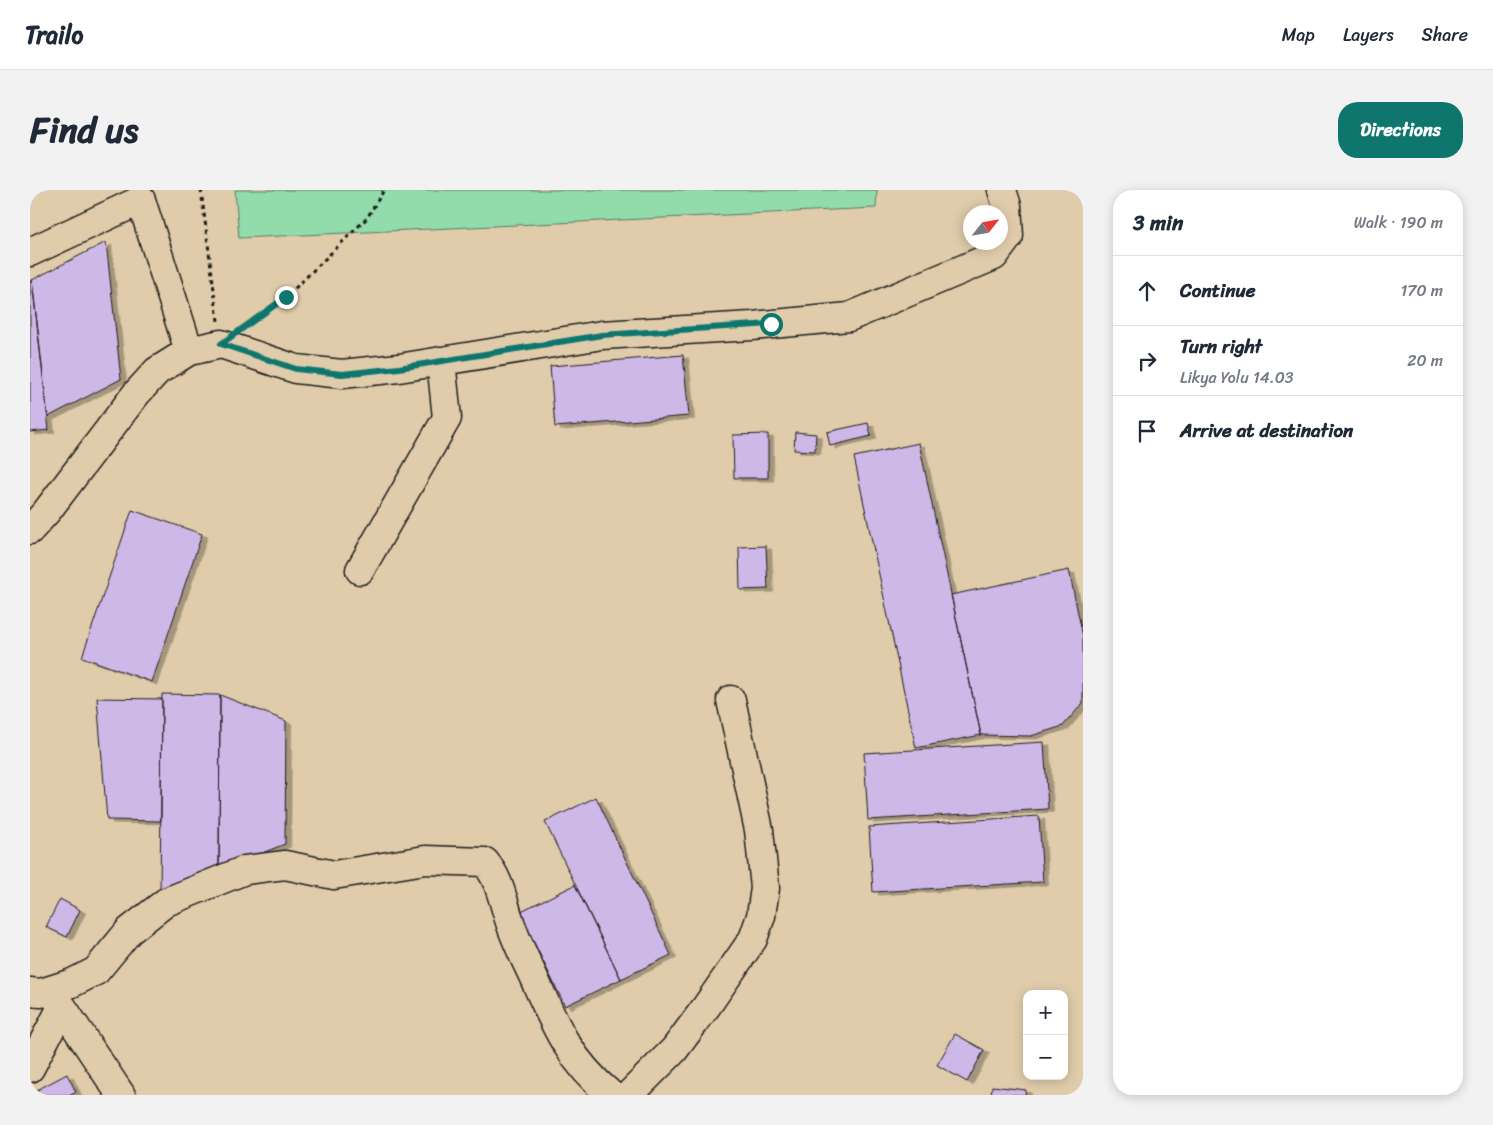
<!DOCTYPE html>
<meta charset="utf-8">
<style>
:root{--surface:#fff;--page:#f2f2f3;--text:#1f2937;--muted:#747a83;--line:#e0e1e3;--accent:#0f766e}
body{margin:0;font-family:Sriracha,sans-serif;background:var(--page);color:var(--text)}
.controls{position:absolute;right:15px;bottom:15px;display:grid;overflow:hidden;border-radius:10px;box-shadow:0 2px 12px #0003}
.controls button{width:45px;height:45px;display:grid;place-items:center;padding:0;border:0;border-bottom:1px solid var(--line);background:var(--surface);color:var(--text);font:25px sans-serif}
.compass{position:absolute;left:933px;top:15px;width:45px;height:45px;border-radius:50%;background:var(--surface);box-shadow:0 2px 12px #0003;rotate:59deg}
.stop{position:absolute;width:15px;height:15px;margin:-11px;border:4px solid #0f766e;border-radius:50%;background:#fff}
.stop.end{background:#0f766e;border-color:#fff;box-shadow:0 1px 5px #0008}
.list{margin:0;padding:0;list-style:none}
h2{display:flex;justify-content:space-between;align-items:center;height:65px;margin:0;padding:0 20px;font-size:21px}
h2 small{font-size:16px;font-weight:400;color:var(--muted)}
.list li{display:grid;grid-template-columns:32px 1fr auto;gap:15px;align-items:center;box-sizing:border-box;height:70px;padding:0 20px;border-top:1px solid var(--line)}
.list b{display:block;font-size:19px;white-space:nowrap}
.list p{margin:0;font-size:16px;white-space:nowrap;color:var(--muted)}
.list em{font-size:16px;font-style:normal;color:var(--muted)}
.icon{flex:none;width:28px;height:28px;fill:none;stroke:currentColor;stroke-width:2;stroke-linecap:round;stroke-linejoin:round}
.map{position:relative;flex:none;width:1053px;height:905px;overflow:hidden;border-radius:20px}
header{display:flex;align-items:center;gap:30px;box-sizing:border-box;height:70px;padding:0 25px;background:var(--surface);border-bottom:1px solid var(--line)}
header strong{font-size:24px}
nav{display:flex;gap:28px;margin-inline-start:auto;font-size:18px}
.intro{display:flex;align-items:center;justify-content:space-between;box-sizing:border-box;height:120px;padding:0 30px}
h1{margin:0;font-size:35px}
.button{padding:12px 22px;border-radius:20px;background:var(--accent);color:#fff;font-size:18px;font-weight:700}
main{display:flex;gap:30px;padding:0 30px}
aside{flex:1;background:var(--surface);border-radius:20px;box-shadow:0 2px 12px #0003}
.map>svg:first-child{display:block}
.green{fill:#92dbab;stroke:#577c64}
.building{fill:#ceb8e8;stroke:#1c1c1c;filter:url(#shadow)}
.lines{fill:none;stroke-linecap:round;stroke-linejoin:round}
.minor-casing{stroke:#1c1c1c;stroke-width:31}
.path{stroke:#1c1c1c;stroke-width:3;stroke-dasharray:4 4;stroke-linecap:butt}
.minor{stroke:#e0ccaa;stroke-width:28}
.route{stroke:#0f766e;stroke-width:6}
</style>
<header>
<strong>Trailo</strong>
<nav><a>Map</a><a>Layers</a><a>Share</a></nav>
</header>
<div class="intro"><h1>Find us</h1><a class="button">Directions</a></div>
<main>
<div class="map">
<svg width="1053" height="905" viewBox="0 0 1053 905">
<defs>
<filter id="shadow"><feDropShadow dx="5.5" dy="3" stdDeviation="0" flood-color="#0004"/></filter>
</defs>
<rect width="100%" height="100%" fill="#e0ccaa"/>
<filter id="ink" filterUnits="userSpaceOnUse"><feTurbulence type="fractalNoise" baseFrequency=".02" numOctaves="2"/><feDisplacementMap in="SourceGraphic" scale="10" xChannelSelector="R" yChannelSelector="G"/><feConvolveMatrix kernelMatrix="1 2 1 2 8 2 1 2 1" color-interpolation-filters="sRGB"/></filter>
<g filter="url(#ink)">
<path class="green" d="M205,0H847L846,18L209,48Z"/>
<path class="building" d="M76,52L91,189L18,227L2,90Z
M2,90L19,240L0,242V91Z
M653,165L659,226L525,237L520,176Z
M838,233L841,246L800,256L797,242Z
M765,242L786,244L785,261L764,260Z
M738,244V288H704L703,245Z
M889,253L951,545L886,558L824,267Z
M102,320L172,344L122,492L52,467Z
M736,356L738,399L710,400L709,357Z
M1039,380L1053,447V513L1033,536L1001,546L951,545L921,405Z
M132,504L190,505L189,680L130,704Z
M190,505L256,531L255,654L189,680Z
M67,508L132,509L131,631L77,630Z
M1014,552L1018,619L838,630L834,563Z
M566,607L641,765L591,789L515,632Z
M1009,626L1013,692L843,702L839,637Z
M545,695L591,789L535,816L489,722Z
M30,709L50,720L37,747L16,737Z
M925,844L954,860L937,892L907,875Z
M37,884L46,902L41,905H10L7,900Z
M962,896L996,900L995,905H961Z"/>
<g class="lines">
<g class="minor-casing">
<path id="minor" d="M0,62L111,10L159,161
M0,340L17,321L106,204L127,181L159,161L191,154L266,179L312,184L369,178L572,145L722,136L819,127L964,66L979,46L977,16L972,0
M330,380L417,228L411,171
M21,800L91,905
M0,802L11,803L42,793L66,781L99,741L136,712L215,680L255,675L304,685L395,670L455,672C471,691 473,713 481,735C487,753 496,771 504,788C525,836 540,871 581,905
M0,878L32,817
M599,905L644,860L676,817L723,749L731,726L735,698L729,640L701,510"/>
</g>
<path class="path" d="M171,0L188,131
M214,137L256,107L337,28L354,0"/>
<use href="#minor" class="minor"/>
</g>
</g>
<g class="lines" filter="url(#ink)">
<path class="route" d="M256,107L191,154L266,179L312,184L369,178L572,145L741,134"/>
</g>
</svg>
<div class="controls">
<button>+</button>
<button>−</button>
</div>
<svg class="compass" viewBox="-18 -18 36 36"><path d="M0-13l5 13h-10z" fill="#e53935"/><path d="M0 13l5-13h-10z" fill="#747a83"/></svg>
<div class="stop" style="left:741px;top:134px"></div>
<div class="stop end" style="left:256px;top:107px"></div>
</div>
<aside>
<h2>3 min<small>Walk · 190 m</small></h2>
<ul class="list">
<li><svg class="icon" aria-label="ahead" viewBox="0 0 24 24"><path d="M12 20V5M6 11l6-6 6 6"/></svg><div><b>Continue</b></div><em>170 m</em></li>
<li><svg class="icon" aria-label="right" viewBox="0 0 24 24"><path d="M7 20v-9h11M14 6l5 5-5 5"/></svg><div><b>Turn right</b><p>Likya Yolu 14.03</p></div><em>20 m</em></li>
<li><svg class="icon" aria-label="arrive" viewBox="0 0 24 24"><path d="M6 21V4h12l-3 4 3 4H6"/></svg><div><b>Arrive at destination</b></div></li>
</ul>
</aside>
</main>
